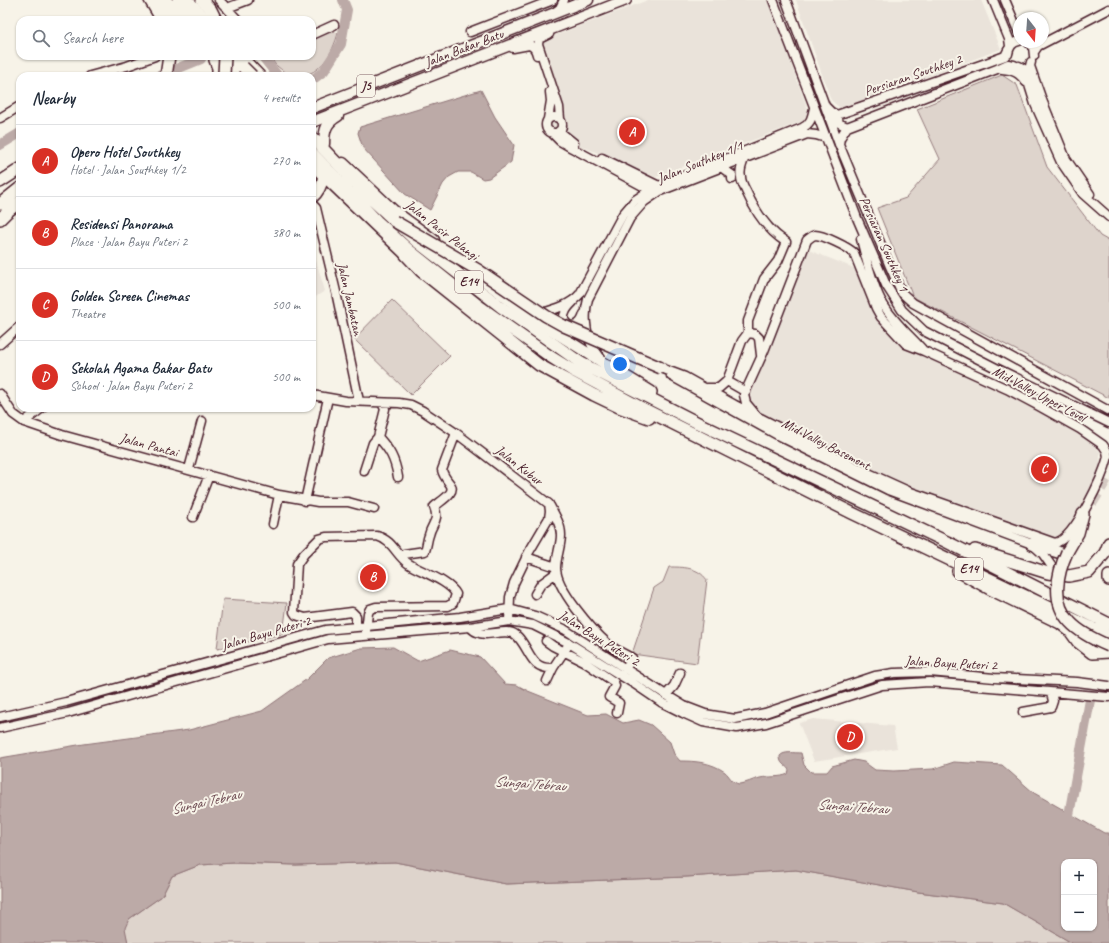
<!DOCTYPE html>
<meta charset="utf-8">
<style>
:root{--surface:#fff;--page:#f6f6f7;--text:#1f2937;--muted:#747a83;--line:#e0e1e3;--accent:#d93025}
body{margin:0;font-family:Caveat,sans-serif;background:var(--page);color:var(--text)}
.controls{position:absolute;right:12px;bottom:12px;display:grid;overflow:hidden;border-radius:8px;box-shadow:0 1px 3px #0004}
.controls button{width:36px;height:36px;display:grid;place-items:center;padding:0;border:0;border-bottom:1px solid var(--line);background:var(--surface);color:var(--text);font:20px sans-serif}
.compass{position:absolute;left:1013px;top:12px;width:36px;height:36px;border-radius:50%;background:var(--surface);box-shadow:0 1px 3px #0004;rotate:163deg}
.you{position:absolute;left:620px;top:364px;width:14px;height:14px;margin:-10px;border:3px solid #fff;border-radius:50%;background:#1a73e8;box-shadow:0 0 0 6px #1a73e833}
.badge{display:grid;place-items:center;width:26px;height:26px;border-radius:50%;background:var(--accent);color:#fff;font-size:13px;font-weight:700}
.pin{position:absolute;translate:-50% -50%;border:2px solid #fff;box-shadow:0 1px 4px #0006}
.list{margin:0;padding:0;list-style:none}
h2{display:flex;justify-content:space-between;align-items:center;height:52px;margin:0;padding:0 16px;font-size:17px}
h2 small{font-size:13px;font-weight:400;color:var(--muted)}
.list li{display:grid;grid-template-columns:26px 1fr auto;gap:12px;align-items:center;box-sizing:border-box;height:72px;padding:0 16px;border-top:1px solid var(--line)}
.list b{display:block;font-size:15px;white-space:nowrap}
.list p{margin:0;font-size:13px;white-space:nowrap;color:var(--muted)}
.list em{font-size:13px;font-style:normal;color:var(--muted)}
.icon{flex:none;width:22px;height:22px;fill:none;stroke:currentColor;stroke-width:2;stroke-linecap:round;stroke-linejoin:round}
.map{position:relative;flex:none;width:1109px;height:943px;overflow:hidden}
.search{position:absolute;background:var(--surface);box-shadow:0 1px 3px #0004;left:16px;top:16px;width:300px;height:44px;display:flex;align-items:center;gap:10px;box-sizing:border-box;padding:0 14px;border-radius:12px;color:var(--muted);font-size:15px}
.panel{position:absolute;background:var(--surface);box-shadow:0 1px 3px #0004;left:16px;top:72px;width:300px;height:340px;border-radius:12px}
.map>svg:first-child{display:block}
.built{fill:#eae3da}
.green{fill:#ded4cc;stroke:#947a7c}
.water{fill:#bcaaa7;stroke:#8e7275;fill-rule:evenodd}
.lines{fill:none;stroke-linecap:round;stroke-linejoin:round}
.river{stroke:#bcaaa7;stroke-width:10}
.highway-tunnel{stroke:#d4c9c2;stroke-width:11;stroke-dasharray:11 5.5;stroke-linecap:butt}
.minor-casing{stroke:#4a1f2b;stroke-width:11}
.major-casing{stroke:#4a1f2b;stroke-width:13}
.highway-casing{stroke:#4a1f2b;stroke-width:14}
.minor{stroke:#f7f3e8;stroke-width:8}
.major{stroke:#f7f3e8;stroke-width:10}
.highway{stroke:#f7f3e8;stroke-width:11}
.highway-bridge-casing{stroke:#4a1f2b;stroke-width:14;stroke-linecap:butt}
.highway-bridge{stroke:#f7f3e8;stroke-width:11}
.labels{text-anchor:middle;dominant-baseline:central;stroke-width:4;stroke-linejoin:round;paint-order:stroke}
.shield{fill:#f7f3e8;stroke:#7e5f64;stroke-width:1}
.shield-label{font-size:13px;font-weight:bold;fill:#4a1f2b}
.street-label{font-size:14px;fill:#4a1f2b;stroke:#f7f3e8}
.water-label{font-size:15px;font-style:italic;fill:#6c4950;stroke:#f7f3e8}
</style>
<div class="map">
<svg width="1109" height="943" viewBox="0 0 1109 943">
<rect width="100%" height="100%" fill="#f7f3e8"/>
<filter id="ink" filterUnits="userSpaceOnUse"><feTurbulence type="fractalNoise" baseFrequency=".025" numOctaves="2"/><feDisplacementMap in="SourceGraphic" scale="8" xChannelSelector="R" yChannelSelector="G"/><feConvolveMatrix kernelMatrix="1 2 1 2 8 2 1 2 1" color-interpolation-filters="sRGB"/></filter>
<g filter="url(#ink)">
<path class="built" d="M648,0H768L808,110L809,114L806,120L656,177L547,132L554,93L540,41Z
M796,0H981L1001,49L841,109L831,100Z
M312,247L325,291L312,299Z
M806,249L859,270L872,306L900,340L998,388L1048,415L1092,442L1100,452V468L1070,527L1055,540L916,491L863,468L757,414L748,394Z
M813,719L893,726L897,748L814,761L799,723Z"/>
<path class="green" d="M330,31L338,33C333,53 318,80 293,75C289,74 286,74 282,70C277,66 272,63 272,56H312V38Z
M1002,75L1017,85L1047,167L1100,236L1109,241V398L913,297L877,208L906,198L940,159L917,109Z
M392,300L450,356L411,395L354,339Z
M669,567C683,567 698,567 707,580L697,663L632,654L654,588L663,582Z
M223,599L287,603L283,634L217,649Z
M395,862L506,884L686,877L796,870L918,892L1003,903L1072,943H128L124,928L129,919L162,896L172,876L200,865L234,863L296,865Z"/>
<path class="water" d="M481,90L495,117L514,145L511,162L489,178L483,179L471,172H458L449,177L443,184L430,210L405,194L363,148L358,133L360,127Z
M393,647L418,661L450,650L480,657L505,684L517,685L528,691L588,715L606,714L623,723L639,720L651,725L670,742L674,754L680,761C695,761 711,762 725,772C729,775 732,783 739,784C745,784 754,779 760,778C769,776 780,778 788,774L789,770C785,764 780,765 780,756C784,751 794,753 801,753L804,765L811,772H827L832,766L854,760L864,762L875,770L894,771L933,769L954,762L1002,765L1034,793L1104,833H1109V943H1072L1003,903L918,892L796,870L686,877L506,884L395,862L296,865L234,863L200,865L172,876L162,896L129,919L125,928L128,943H0V758L84,744L189,730L262,711L307,679L328,658L361,648ZM1064,862H1094V928H1064Z"/>
<g class="lines">
<path class="river" d="M262,56L278,76
M159,76L201,59
M312,80L324,71L341,44L347,10L343,0
M0,145L20,133
M1067,826L1090,700"/>
<path class="highway-tunnel" d="M1092,503L1109,475"/>
<g class="minor-casing">
<path id="minor" d="M219,0L238,20
M773,0L857,218L886,285L902,310L924,331L996,368L1109,423
M786,0L839,144L889,264L902,293L913,303L1109,411
M993,0L1009,39L1010,46
M1005,0L1019,33
M227,8L248,0
M555,12L560,8L564,0
M470,32L553,0
M549,34L539,39L538,44L559,107L560,119
M312,35L334,25
M1028,42L1033,47L1034,56
M513,48L529,45C534,46 536,50 537,55
M1034,52L1038,46L1109,9
M1008,54C1009,47 1012,42 1019,41
M1031,62L1030,66L1042,100L1066,159L1090,194
M1019,66L1024,69L1035,104L1061,162L1083,194L1109,217
M1002,69C1014,70 1019,73 1026,82
M90,76L127,66L155,56
M826,107L831,112L837,115L986,63L1005,56L1008,50
M837,115L839,123L847,127
M546 125a8 8 0 1 1 16 0a8 8 0 1 1-16 0Z
M0,118L20,106
M548,119L551,101L550,92
M559,131L574,143
M551,132L560,141L572,148L650,190
M839,144L840,138L847,127L997,69L1008,64L1014,65
M602,158L659,186
M744,159C742,165 739,171 741,177C741,182 744,187 746,191C755,211 768,231 786,242L778,261L764,279L748,321V333
M721,167L732,175V179
M312,204L316,208L336,292L359,401
M861,239C866,258 873,288 883,304C893,321 909,335 922,349
M573,302C570,305 566,309 565,313C559,325 579,334 584,314
M538,314C552,310 570,306 580,294L623,214L635,200L650,190L659,186L802,128C811,124 812,117 814,108
M748,333L755,334L759,338L761,355
M0,344L20,326
M603,362C600,356 595,351 592,346C585,332 584,313 588,299L630,218L644,202L660,191L807,134L816,135L826,138
M661,368L685,377L735,405L864,471L908,491L1055,543C1075,539 1103,476 1108,457L1107,451L1103,445L1080,429L1037,405L1007,389L924,351L906,344L881,317L876,308L854,253C848,247 823,235 815,235C811,236 810,238 807,240L764,351L744,395L746,403L756,415
M671,376L781,437L888,490L1032,544L1043,554L1057,574
M727,381L746,392
M707,388H719L727,381L742,341L748,333
M0,394L13,414L24,422L62,435L279,495L318,502H348L374,509
M312,395L346,401L399,403L411,405L423,411L456,433L549,504L550,511L549,518L529,552L514,583L510,597L509,621
M382,403L385,409L378,437C390,450 395,459 398,477
M24,422L42,408
M189,469L202,421
M364,471L373,443L378,437
M305,501L328,398
M550,506C555,515 561,525 561,535C561,546 556,557 556,568C556,589 592,630 608,644C615,650 624,654 632,658L625,669
M193,517L209,475
M273,524L279,495
M404,554L425,551C427,546 427,540 429,535C432,522 440,521 434,507C440,501 457,493 450,484C446,479 443,475 442,470L456,433
M526,557L556,567
M535,594L541,584L556,573
M356,627V616L352,612L305,618L296,615L294,612L297,564L304,554L319,539L326,537L377,536C394,541 396,556 409,564C422,572 449,581 456,594L453,603L448,606L376,607L370,609L368,613L366,631
M470,627C472,629 474,631 477,632C488,638 506,627 516,635C530,647 529,670 553,668
M546,641L553,646L583,661L614,682L615,686L609,697L619,703L617,713
M547,681L553,668L567,647
M666,695L674,686L680,673
M1023,712L1051,707L1053,701L1051,693
M0,717L66,702L325,630L460,617L509,609L535,616L564,629L663,693L684,706L705,714L735,719L765,713L875,676L894,673L930,672L994,678L1077,682L1109,686
M0,728L68,713L328,639L470,627L509,621L533,625L569,643L633,683L661,702L683,713L703,722L737,728L766,723L882,685L929,682L1109,697"/>
</g>
<g class="major-casing">
<path id="major" d="M157,0L176,20
M188,0L207,20
M241,56L260,76
M312,108L588,0
M312,122L626,0
M324,144C324,130 326,123 338,116
M343,163L393,210L434,240
M312,165L406,255
M312,198C319,192 322,186 323,177
M468,268L529,316L605,364"/>
</g>
<g class="highway-casing">
<path id="highway" d="M150,0L162,20
M165,0L185,20
M178,0L198,20
M202,0L211,10L216,20
M232,56L243,67
M221,57L238,76
M215,60L218,68V76
M166,76L169,56
M312,137L372,200L416,241L501,307L581,363L700,424L947,542L1109,624
M312,153L377,221L409,250L479,306L551,357L575,372L646,410L852,513L1109,636
M0,182L20,169
M0,204L20,188
M0,219L7,212L20,202
M406,255L421,271L539,365L594,395L619,407L649,418
M605,364L651,392
M1032,544L1058,552
M975,550L1048,573L1069,576L1089,572L1105,553L1109,543
M1067,552L1078,533L1083,514
M958,571L990,589L1060,623L1070,631L1078,642L1092,653L1109,652
M1109,576V580"/>
</g>
<use href="#minor" class="minor"/>
<use href="#major" class="major"/>
<use href="#highway" class="highway"/>
<g class="highway-bridge-casing">
<path id="highway-bridge" d="M243,67L252,76
M224,74L225,56
M394,221L478,270L546,316L564,326L661,368
M1067,552C1057,574 1051,603 1070,622C1080,633 1095,640 1109,646"/>
</g>
<use href="#highway-bridge" class="highway-bridge"/>
</g>
</g>
<g class="labels">
<g class="shield">
<rect x="357" y="75" width="18" height="22" rx="3"/>
<rect x="455" y="271" width="28" height="22" rx="3"/>
<rect x="955" y="558" width="28" height="22" rx="3"/>
</g>
<g class="shield-label">
<text x="366" y="86">J5</text>
<text x="469" y="282">E14</text>
<text x="969" y="569">E14</text>
</g>
<g class="street-label">
<text transform="translate(464 48) rotate(-21)">Jalan Bakar Batu</text>
<text transform="translate(913 75) rotate(-19)">Persiaran Southkey 2</text>
<text transform="translate(700 162) rotate(-22)">Jalan Southkey 1/1</text>
<text transform="translate(442 230) rotate(38)">Jalan Pasir Pelangi</text>
<text transform="translate(884 244) rotate(66)">Persiaran Southkey 1</text>
<text transform="translate(350 299) rotate(77)">Jalan Jambatan</text>
<text transform="translate(1039 394) rotate(28)">Mid Valley Upper Level</text>
<text transform="translate(826 444) rotate(27)">Mid Valley Basement</text>
<text transform="translate(149 445) rotate(15)">Jalan Pantai</text>
<text transform="translate(519 465) rotate(38)">Jalan Kubur</text>
<text transform="translate(266 633) rotate(-16)">Jalan Bayu Puteri 2</text>
<text transform="translate(599 638) rotate(32)">Jalan Bayu Puteri 2</text>
<text transform="translate(951 663) rotate(3)">Jalan Bayu Puteri 2</text>
</g>
<g class="water-label">
<text transform="translate(530 784) rotate(4)">Sungai Tebrau</text>
<text transform="translate(206 802) rotate(-13)">Sungai Tebrau</text>
<text transform="translate(853 807) rotate(4)">Sungai Tebrau</text>
</g>
</g>
</svg>
<div class="controls">
<button>+</button>
<button>−</button>
</div>
<svg class="compass" viewBox="-18 -18 36 36"><path d="M0-13l5 13h-10z" fill="#e53935"/><path d="M0 13l5-13h-10z" fill="#747a83"/></svg>
<div class="you"></div>
<div class="pin badge" style="left:632px;top:132px">A</div>
<div class="pin badge" style="left:373px;top:577px">B</div>
<div class="pin badge" style="left:1044px;top:469px">C</div>
<div class="pin badge" style="left:850px;top:737px">D</div>
<div class="search"><svg class="icon" aria-label="search" viewBox="0 0 24 24"><circle cx="10" cy="10" r="6"/><path d="M15 15l6 6"/></svg>Search here</div>
<section class="panel">
<h2>Nearby<small>4 results</small></h2>
<ul class="list">
<li><span class="badge">A</span><div><b>Opero Hotel Southkey</b><p>Hotel · Jalan Southkey 1/2</p></div><em>270 m</em></li>
<li><span class="badge">B</span><div><b>Residensi Panorama</b><p>Place · Jalan Bayu Puteri 2</p></div><em>380 m</em></li>
<li><span class="badge">C</span><div><b>Golden Screen Cinemas</b><p>Theatre</p></div><em>500 m</em></li>
<li><span class="badge">D</span><div><b>Sekolah Agama Bakar Batu</b><p>School · Jalan Bayu Puteri 2</p></div><em>500 m</em></li>
</ul>
</section>
</div>
